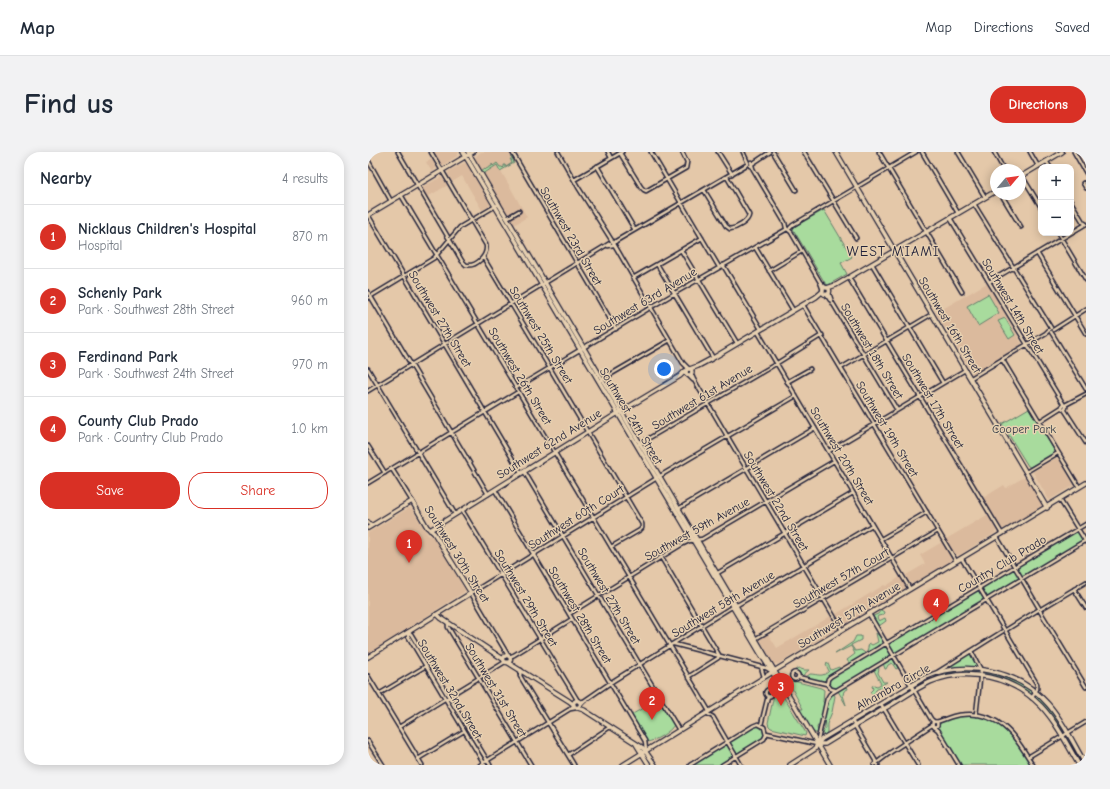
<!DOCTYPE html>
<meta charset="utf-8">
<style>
:root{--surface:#fff;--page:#f2f2f3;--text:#1f2937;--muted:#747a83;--line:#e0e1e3;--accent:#d93025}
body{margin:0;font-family:"Comic Neue",sans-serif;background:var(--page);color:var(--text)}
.controls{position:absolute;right:12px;top:12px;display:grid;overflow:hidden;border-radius:8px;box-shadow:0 2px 10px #0003}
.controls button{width:36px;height:36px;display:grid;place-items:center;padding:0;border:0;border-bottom:1px solid var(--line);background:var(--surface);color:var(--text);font:20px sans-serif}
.compass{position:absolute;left:622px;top:12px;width:36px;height:36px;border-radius:50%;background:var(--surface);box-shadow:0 2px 10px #0003;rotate:61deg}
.you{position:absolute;left:296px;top:217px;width:14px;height:14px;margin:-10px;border:3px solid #fff;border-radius:50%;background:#1a73e8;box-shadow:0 0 0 6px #1a73e833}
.badge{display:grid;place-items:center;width:26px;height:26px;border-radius:50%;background:var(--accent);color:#fff;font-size:13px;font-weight:700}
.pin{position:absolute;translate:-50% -33px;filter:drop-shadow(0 1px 2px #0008)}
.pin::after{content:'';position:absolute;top:21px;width:14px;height:12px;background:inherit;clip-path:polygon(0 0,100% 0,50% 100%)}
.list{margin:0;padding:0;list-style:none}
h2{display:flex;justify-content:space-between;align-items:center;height:52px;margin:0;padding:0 16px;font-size:17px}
h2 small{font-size:13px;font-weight:400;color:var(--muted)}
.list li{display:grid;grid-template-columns:26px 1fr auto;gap:12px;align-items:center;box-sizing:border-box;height:64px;padding:0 16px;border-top:1px solid var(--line)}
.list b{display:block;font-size:15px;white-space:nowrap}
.list p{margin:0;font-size:13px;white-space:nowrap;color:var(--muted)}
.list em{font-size:13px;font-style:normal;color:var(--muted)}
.actions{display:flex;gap:8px;padding:12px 16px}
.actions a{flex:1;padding:9px 0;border:1px solid var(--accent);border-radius:16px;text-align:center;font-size:14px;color:var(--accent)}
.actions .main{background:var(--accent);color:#fff}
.map{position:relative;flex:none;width:718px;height:613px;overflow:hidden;border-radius:16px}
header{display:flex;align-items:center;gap:24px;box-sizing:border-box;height:56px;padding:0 20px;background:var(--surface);border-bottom:1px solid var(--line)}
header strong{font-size:19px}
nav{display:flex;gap:22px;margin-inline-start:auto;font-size:14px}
.intro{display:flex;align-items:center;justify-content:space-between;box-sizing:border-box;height:96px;padding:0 24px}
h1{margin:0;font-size:28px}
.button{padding:10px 18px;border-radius:16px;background:var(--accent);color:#fff;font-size:14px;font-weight:700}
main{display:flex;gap:24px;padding:0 24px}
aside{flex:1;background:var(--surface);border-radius:16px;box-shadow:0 2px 10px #0003}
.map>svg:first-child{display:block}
.built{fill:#dbba9d}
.green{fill:#a8db9d;stroke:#657e6c}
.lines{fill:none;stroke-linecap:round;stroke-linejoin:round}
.street-casing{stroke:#22223b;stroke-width:5.5}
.secondary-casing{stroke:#22223b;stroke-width:6}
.street{stroke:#e7d0b0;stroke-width:2.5}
.secondary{stroke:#e7d0b0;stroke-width:3.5}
.labels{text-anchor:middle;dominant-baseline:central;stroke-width:3;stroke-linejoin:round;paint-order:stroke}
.street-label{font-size:12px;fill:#22223b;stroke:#e7d0b0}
.park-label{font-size:12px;fill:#363e4a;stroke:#e7d0b0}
.quarter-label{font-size:14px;letter-spacing:1px;fill:#22223b;stroke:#e7d0b0}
</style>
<header>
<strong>Map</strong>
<nav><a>Map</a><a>Directions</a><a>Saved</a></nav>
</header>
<div class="intro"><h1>Find us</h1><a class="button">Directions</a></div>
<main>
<aside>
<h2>Nearby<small>4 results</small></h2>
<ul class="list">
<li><span class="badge">1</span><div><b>Nicklaus Children's Hospital</b><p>Hospital</p></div><em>870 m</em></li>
<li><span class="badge">2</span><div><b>Schenly Park</b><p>Park · Southwest 28th Street</p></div><em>960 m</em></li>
<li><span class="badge">3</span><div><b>Ferdinand Park</b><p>Park · Southwest 24th Street</p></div><em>970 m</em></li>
<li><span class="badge">4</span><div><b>County Club Prado</b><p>Park · Country Club Prado</p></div><em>1.0 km</em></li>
</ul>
<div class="actions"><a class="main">Save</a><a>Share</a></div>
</aside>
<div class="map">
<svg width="718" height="613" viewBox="0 0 718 613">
<rect width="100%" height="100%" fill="#e4c8a9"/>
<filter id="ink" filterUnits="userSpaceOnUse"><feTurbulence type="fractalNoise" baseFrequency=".025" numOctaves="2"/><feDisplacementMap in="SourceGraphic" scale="8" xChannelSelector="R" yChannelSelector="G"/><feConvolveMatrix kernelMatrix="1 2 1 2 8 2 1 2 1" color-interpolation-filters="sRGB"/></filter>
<g filter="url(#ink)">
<path class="built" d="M66,0H91L89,4L75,13L73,12Z
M113,0H141L147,10L133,19L159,65L146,73L108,9V4Z
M64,7L68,16L64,20L58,10Z
M96,11L101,13L122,50V53L114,58L94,24L84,30L80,22L81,19Z
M73,25L80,33L59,45L55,38V35Z
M619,131L654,192L605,221L568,161Z
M688,306L691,307L706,333L681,348L665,320Z
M658,324L674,352V354L644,373L634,377L615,346L636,333L638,336Z
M41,356L44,357L60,383L66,385L97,438L96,440L0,502V381Z
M619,363L628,378L627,381L591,403L587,402L578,387Z
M574,390L584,406L583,409L546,431L542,430L538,423L557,412L552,403Z
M532,425L537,433V437L477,472L473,470L468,462L516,433L518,434Z
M463,464L469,475V477L410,512H406L393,489V486L400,482L409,496Z"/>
<path class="green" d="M144,5L146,11L132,19L129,13L115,22L113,19L117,16L118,17L124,14V12L125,14L129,11L132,15H134L135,16L136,15V13H137L138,15L144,11L143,9L144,8H142Z
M456,58L484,105L473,111L479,122L460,133L457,131L425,77L426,75Z
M620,142L631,161L610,174L599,154Z
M637,166L647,183L641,187L630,169Z
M661,256L686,298L685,301L662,315L660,314L634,272Z
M708,380H710L715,387L714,389L656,424H653L649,417L650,414Z
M644,418H647L651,425L650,428L621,445H618L614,438L616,435Z
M608,439H612L616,446L614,449L527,501H525L521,494L522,491Z
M513,458L516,460L515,463L510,464L509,466L511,469L517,466L518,469L511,474L506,469L505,464L510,462Z
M508,481L514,486V492L510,493C509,497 504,499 499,500L501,491L504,493L510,490Z
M488,484H493V488L483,493L487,499L493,498L497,501L489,508L481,511L479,508L487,502L483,494L467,502L485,490Z
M516,494L518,495L523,502L522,504L471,535L465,537L462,535L460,530L462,526Z
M602,501L611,515L610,516L578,518L576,517Z
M524,506L530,516L528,517L524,511L520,513L518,517H517L515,511Z
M459,510L463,518L471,515L472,518L463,523L455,530L438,525L442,522C450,522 454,526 461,519L458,513Z
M509,515L511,516L510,521L515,530H519L514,533L515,537L511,536L508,538L505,544L502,540L505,537L504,534L506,533L509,534L513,532L506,518Z
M430,516L436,518H441L434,524L426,519Z
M599,518L610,519L611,520L609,522L565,528L568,523L579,520Z
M615,519C633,522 652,529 665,541L663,543L657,539L616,523L615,522Z
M422,528L453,536L456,538L455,550L456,551L453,570L449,575L450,581H447L445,579L433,560L432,557H435L421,531Z
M478,533L479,534L480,537L476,539L475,543L478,553L470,539Z
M410,536L438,581L437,584L403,576L401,574L400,571L407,538Z
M542,536L543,538L542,540L516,554L517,550Z
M465,541L467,544L464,560L459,572V580L456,584L454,581L457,576L456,566L460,553V546Z
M666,543H669L678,551L696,578V581H694L666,545Z
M291,547L306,573C302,580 287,589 279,590L263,563Z
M512,554L514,557L488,572L486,569Z
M603,563C638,568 647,585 664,613H592L570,577V573C577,565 592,564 603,563Z
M482,572L483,575L455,591L454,588Z
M391,574L395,577L396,582L394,587L371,601L367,600L362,593V589L384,575Z
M699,584L700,585L717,613H713L697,585Z
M357,592C362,593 366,600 365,605L353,613H323Z"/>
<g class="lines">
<g class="street-casing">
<path id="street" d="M30,0L94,109L98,113C108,115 120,104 118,93L63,0
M144,0L248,177
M190,0L210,35L246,92
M240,0L243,6
M283,0L351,115
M350,0L364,22
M375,0L380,11
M405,0L428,38
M436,0L488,86
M511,0L594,140
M554,0L590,61
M590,0L617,45
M626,0L636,18
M662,0L670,14
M706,0L718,21
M252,1L273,35L276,38L278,39L318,16L319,10L314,0
M0,8L23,49
M678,9L682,15
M384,12L402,0
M384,13L385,17L417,71L418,76L423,80L452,130L458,136
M229,14L267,78
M382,14L384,13L383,10
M654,24L673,55
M206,28L254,0
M715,31L718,36
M336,38L358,74L362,77C369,76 380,70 381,63L359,25
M633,42L653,75
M33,43L341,559
M703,50L715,70L718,72
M606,52L683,176
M0,63L153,321
M139,66L151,59
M582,66L696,253
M422,76L425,73L548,0
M690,81L718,128
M246,92L315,211L320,216
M240,94L245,93L248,89L380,12
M387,95L425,158
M313,98L369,191
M669,101L718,182
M115,105L183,218L274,372V376L272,378L243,395
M289,112L345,206
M504,112L575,231
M355,113L393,177
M401,119L434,99
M265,126L334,86
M481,126L634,382
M452,130L455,138
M621,130L718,72
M0,140L120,342
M461,141L464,150L529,258
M458,142L462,148
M0,146L66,106L92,75L131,52
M435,153L588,409
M685,178L718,157
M390,180L542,437
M683,180L685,183L718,237
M634,207L711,335
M473,216L564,162
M0,217L87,362
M323,221L326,228L474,478
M320,223L325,228
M603,226L678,181L681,178
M233,228L302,188
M419,230L442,217
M148,236L307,141L419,77
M0,239L242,91
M694 255a2 2 0 1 1 4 0a2 2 0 1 1-4 0Z
M697,253L718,242
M696,257L718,291
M672,269L694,255
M271,292L406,213L454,183
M0,294L17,321
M461,299L597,218
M24,317L44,349
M156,319L311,578
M658,320L690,301
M0,331L150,240
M127,338L277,589L278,598
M692,348L718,390
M310,357L447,276
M94,358L210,549
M0,370L3,374
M629,385L671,456
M513,387L559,360
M293,405L351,503L350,506L320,525
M594,407L636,477
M348,422L485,341
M706,437L718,456
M673,457L718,430
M672,459L718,535
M201,462L313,393L321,389L334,387L466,309
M501,462L563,567L566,570
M80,471V475L163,613
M638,478L670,458
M40,480L43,482L122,613
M40,480V484L117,613
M638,480L669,532V537L664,546
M387,487L570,379
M306,492L398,516L403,519
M603,499L613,518L608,563
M141,505L103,441L297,321L428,244
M141,505L146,503L204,467
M393,515L396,525
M153,518L152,524L206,613
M423.5 524a3.5 3.5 0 1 1 7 0a3.5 3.5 0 1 1-7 0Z
M568,521L635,479
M0,524L54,613
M430,525L459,532L463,537L467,538
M459,532L460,527L462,525L718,372
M397.5 541a3.5 3.5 0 1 1 7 0a3.5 3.5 0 1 1-7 0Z
M11,542L58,514
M216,549L245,529L362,456L371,452L504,373
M211,550L216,549L213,552
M513,552L550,613
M202,557L208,556
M338,561L345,565L373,613
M484,569L510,613
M564.5 572a2.5 2.5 0 1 1 5 0a2.5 2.5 0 1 1-5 0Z
M568,570C576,568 583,564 591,563C631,557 647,584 665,613
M393,573L400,544
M31,575L137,510
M566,575L570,578L591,613
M398,581L449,592L459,547L462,542L718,388
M0,589L15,613
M200,603L242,575
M660,605L718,570
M50,607L96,579
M112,613L202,557L206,553
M322,613L385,574L390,572L396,575L398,583L396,587L354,613
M506,613L523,600L564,573"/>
</g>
<g class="secondary-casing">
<path id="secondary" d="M95,0L392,501L414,535
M100,0L462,613
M468,0L679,356
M652,25L694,0
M0,63L105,0
M454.5 139a3.5 3.5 0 1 1 7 0a3.5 3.5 0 1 1-7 0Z
M459,136L468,133L628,39
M318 220a3 3 0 1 1 6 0a3 3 0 1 1-6 0Z
M322,217L330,214L345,206L448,145L455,139
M0,376L44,349L59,375L66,381L103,441L0,505
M62,378L247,263L312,224L317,219
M69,462L73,466L135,507
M135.5 507a3.5 3.5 0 1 1 7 0a3.5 3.5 0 1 1-7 0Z
M139,510L201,549L206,553
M205.5 552a3.5 3.5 0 1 1 7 0a3.5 3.5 0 1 1-7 0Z
M210,556L216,558L275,596L287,613
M268,592L281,613
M449,592H457C478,579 498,567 519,555C533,547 547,537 562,530C600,514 645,525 673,554C689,571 700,594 711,613
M255,613L411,516L718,331
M422,613L447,597L449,592L454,587L556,526C597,507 651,518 680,552C696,570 706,593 718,613"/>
</g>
<use href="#street" class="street"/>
<use href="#secondary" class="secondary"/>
</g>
</g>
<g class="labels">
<g class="street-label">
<text transform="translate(203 84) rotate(60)">Southwest 23rd Street</text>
<text transform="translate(277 149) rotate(-31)">Southwest 63rd Avenue</text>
<text transform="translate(645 154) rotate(59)">Southwest 14th Street</text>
<text transform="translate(72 167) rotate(59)">Southwest 27th Street</text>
<text transform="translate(582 173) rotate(59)">Southwest 16th Street</text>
<text transform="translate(173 183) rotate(59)">Southwest 25th Street</text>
<text transform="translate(504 199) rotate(59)">Southwest 18th Street</text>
<text transform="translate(152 224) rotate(59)">Southwest 26th Street</text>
<text transform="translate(334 245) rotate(-31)">Southwest 61st Avenue</text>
<text transform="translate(565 249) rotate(59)">Southwest 17th Street</text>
<text transform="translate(263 264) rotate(59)">Southwest 24th Street</text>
<text transform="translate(519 277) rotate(59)">Southwest 19th Street</text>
<text transform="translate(181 292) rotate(-32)">Southwest 62nd Avenue</text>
<text transform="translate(474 304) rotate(59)">Southwest 20th Street</text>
<text transform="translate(408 349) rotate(59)">Southwest 22nd Street</text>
<text transform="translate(208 365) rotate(-32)">Southwest 60th Court</text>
<text transform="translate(329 377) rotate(-29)">Southwest 59th Avenue</text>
<text transform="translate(89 402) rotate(58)">Southwest 30th Street</text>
<text transform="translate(634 412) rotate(-31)">Country Club Prado</text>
<text transform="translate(473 426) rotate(-30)">Southwest 57th Court</text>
<text transform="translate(241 444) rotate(59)">Southwest 27th Street</text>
<text transform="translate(158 446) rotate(59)">Southwest 29th Street</text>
<text transform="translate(355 452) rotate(-31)">Southwest 58th Avenue</text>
<text transform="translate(212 463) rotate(59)">Southwest 28th Street</text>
<text transform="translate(481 463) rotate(-31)">Southwest 57th Avenue</text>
<text transform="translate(525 535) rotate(-29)">Alhambra Circle</text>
<text transform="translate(82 537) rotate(59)">Southwest 32nd Street</text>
<text transform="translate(128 538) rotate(59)">Southwest 31st Street</text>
</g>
<g class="park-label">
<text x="656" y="277">Cooper Park</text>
</g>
<g class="quarter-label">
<text x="525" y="99">WEST MIAMI</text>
</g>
</g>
</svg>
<div class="controls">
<button>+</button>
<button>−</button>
</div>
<svg class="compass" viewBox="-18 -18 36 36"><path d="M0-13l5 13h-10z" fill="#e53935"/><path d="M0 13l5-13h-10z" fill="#747a83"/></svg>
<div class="you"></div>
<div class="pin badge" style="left:41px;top:411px">1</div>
<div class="pin badge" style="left:284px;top:568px">2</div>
<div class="pin badge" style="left:413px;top:554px">3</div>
<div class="pin badge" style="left:568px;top:470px">4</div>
</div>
</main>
